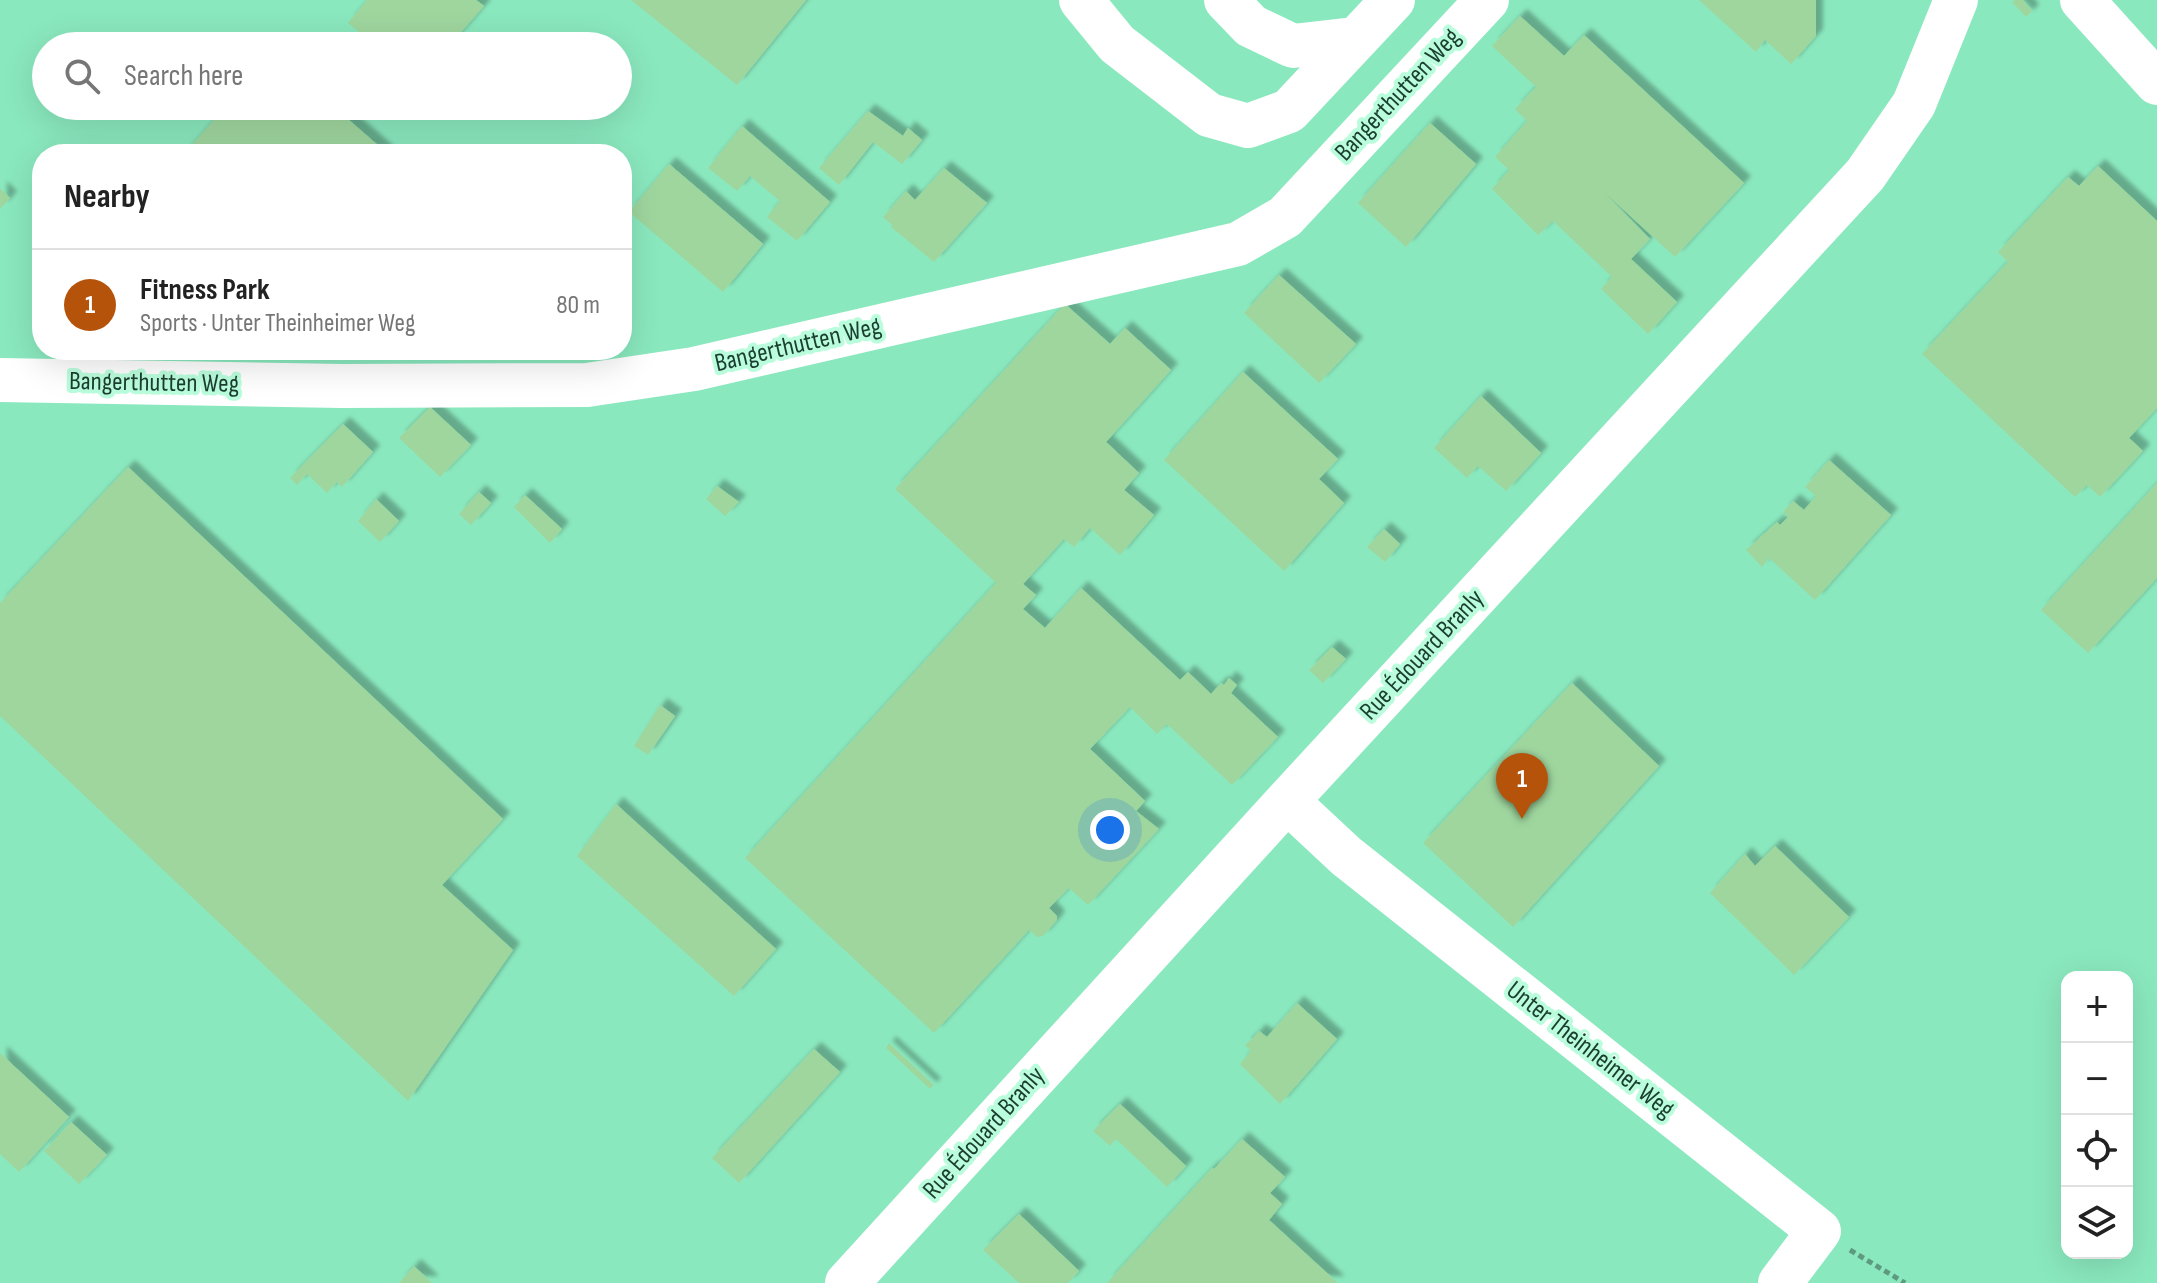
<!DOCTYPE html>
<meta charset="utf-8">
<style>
:root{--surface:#fff;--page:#f6f6f6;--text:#222;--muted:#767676;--line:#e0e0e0;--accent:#b45309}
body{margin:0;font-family:"Sofia Sans Condensed",sans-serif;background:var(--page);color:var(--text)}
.controls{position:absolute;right:24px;bottom:24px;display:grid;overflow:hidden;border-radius:16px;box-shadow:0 8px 32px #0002}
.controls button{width:72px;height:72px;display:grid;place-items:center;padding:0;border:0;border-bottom:2px solid var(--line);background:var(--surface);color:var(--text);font:40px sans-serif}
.you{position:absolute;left:1110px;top:830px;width:28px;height:28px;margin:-20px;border:6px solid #fff;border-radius:50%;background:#1a73e8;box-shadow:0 0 0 12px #1a73e833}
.badge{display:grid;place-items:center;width:52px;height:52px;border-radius:50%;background:var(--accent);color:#fff;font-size:26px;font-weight:700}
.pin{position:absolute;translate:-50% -66px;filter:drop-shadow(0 2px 4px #0008)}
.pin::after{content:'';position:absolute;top:42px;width:28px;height:24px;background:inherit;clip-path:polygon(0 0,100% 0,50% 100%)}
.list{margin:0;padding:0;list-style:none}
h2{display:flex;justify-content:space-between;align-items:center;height:104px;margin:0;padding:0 32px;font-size:34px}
h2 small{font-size:26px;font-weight:400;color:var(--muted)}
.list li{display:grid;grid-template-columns:52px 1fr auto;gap:24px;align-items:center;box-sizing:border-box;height:112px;padding:0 32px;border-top:2px solid var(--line)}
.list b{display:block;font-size:30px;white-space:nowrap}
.list p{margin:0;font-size:26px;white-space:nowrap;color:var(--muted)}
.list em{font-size:26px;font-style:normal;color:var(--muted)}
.icon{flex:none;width:44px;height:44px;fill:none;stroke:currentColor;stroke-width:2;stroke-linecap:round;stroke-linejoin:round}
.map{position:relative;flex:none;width:2157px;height:1283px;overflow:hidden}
.search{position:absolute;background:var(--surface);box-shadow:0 8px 32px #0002;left:32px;top:32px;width:600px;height:88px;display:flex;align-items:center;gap:20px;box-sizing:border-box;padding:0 28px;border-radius:44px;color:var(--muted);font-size:30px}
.panel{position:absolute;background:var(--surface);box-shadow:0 8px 32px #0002;left:32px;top:144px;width:600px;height:216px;border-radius:32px}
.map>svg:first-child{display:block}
.built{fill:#8ae8be;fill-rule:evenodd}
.building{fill:#9fd69e;filter:url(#shadow)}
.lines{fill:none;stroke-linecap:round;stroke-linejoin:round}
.path{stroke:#5d9a7f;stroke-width:5;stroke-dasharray:6 4;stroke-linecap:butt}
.minor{stroke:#fff;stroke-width:44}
.labels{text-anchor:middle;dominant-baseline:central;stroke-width:8;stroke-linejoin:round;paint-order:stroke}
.street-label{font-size:26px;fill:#1a3e2f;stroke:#bafddd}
</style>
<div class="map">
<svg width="2157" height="1283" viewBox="0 0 2157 1283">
<defs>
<filter id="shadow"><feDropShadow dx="7" dy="-7" stdDeviation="2" flood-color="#0004"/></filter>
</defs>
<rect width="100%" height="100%" fill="#9ef3cc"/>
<path class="built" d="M0,0H2157V1283H0ZM46,46H618V106H46ZM42,154H622V350H42ZM2067,977H2127V1253H2067Z"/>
<path class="building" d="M367,0H476L484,6L449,46H376L348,23Z
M631,0H806L737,85Z
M1699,0H1816V36L1791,64L1765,40L1756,52Z
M2015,0H2023L2032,11L2026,17L2012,2Z
M1520,16L1564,56L1584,35L1744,183L1675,257L1604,192L1650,239L1631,259L1677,302L1648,334L1601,289L1612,277L1553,221L1538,235L1492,189L1509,170L1495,157L1527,121L1515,109L1536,87L1492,46Z
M226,106H333L388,154H184Z
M868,111L903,136L908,128L922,140L902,164L873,142L839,185L819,168Z
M1430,123L1476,164L1406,247L1358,203Z
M742,126L830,202L797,241L767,217L780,201L750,176L737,191L708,168Z
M669,164L763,244L723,292L629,212Z
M2098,166L2157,221V408L2129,438L2143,451L2100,497L2087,485L2075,497L1922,354L2008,262L1998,252L2068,177L2079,186Z
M944,168L987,203L934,262L891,227L892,225L883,217L906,191L915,200Z
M0,188L10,198L0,209Z
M1279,275L1356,344L1319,383L1244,313Z
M1065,304L1110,344L1125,328L1171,370L1106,442L1139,473L1124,490L1154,515L1120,555L1090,528L1074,547L1064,539L1023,584L1036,595L1023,609L1045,628L1081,588L1180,680L1188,672L1211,694L1221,683L1224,685L1229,678L1237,685L1231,693L1278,737L1232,785L1167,724L1157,734L1130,707L1090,749L1145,801L1136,811L1159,829L1088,905L1069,888L1049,908L1057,916V920L1043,936L1037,937L1029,930L934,1033L745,858L996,583L895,489Z
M1243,372L1338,459L1319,479L1344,503L1284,571L1164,460Z
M1481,396L1541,453L1506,491L1478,466L1467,478L1434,448Z
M430,407L471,445L440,477L399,438Z
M343,424L373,452L342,487L337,482L327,493L307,474L297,485L290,478Z
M1829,460L1891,515L1815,600L1769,558L1762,567L1746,550L1777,522L1780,525L1788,517L1783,512L1793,501L1804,510L1816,496L1805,487Z
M128,467L503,819L442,885L513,950L408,1101L0,716V603Z
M2157,483V578L2088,653L2041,610Z
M717,486L739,502L725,516L706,499Z
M479,492L491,503L471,525L459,514Z
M525,495L562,529L550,543L514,507Z
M376,499L399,521L380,542L358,521Z
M1384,529L1400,544L1385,562L1367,547Z
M1332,647L1346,659L1323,683L1309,670Z
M1572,683L1659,766L1513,927L1423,843Z
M660,705L675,716L648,755L634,746Z
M616,804L776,949L734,996L577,856Z
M1775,846L1849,917L1794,975L1710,893L1745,854L1755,866Z
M1297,1003L1337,1039L1280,1104L1240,1064L1251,1051L1245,1045L1253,1038L1259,1031L1267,1037Z
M889,1043L934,1085L930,1089L886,1048Z
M814,1049L840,1072L739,1183L712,1158Z
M0,1053L69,1117L19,1172L0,1154Z
M1120,1104L1186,1166L1167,1187L1116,1139L1110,1146L1093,1131Z
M71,1122L107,1155L79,1184L44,1151Z
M1242,1139L1285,1177L1270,1193L1282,1204L1269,1220L1338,1283H1107L1212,1168L1214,1169Z
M1019,1214L1079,1271L1068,1283H1019L983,1250Z
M414,1266L432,1283H399Z"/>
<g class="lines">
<path class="path" d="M1850,1250L1905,1283"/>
<path class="minor" d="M1081,0L1117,44L1209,115L1248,126L1289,111L1393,0
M1226,0L1251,26L1293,46L1354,39
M2082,0L2157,83
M0,380L342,386L587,385L694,369L1238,244L1285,217L1487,0
M1287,801L1346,856L1819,1231L1780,1283
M847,1283L1287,801L1865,175L1914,104L1956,0"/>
</g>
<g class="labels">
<g class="street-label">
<text transform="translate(1398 95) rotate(-47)">Bangerthutten Weg</text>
<text transform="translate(798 345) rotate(-13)">Bangerthutten Weg</text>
<text transform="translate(154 383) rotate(1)">Bangerthutten Weg</text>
<text transform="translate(1422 655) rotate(-47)">Rue Édouard Branly</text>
<text transform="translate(1590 1050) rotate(38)">Unter Theinheimer Weg</text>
<text transform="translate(984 1133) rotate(-48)">Rue Édouard Branly</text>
</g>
</g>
</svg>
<div class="controls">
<button>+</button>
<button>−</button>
<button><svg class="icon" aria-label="locate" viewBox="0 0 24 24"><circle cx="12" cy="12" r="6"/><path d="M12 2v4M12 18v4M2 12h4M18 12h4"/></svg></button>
<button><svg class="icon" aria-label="layers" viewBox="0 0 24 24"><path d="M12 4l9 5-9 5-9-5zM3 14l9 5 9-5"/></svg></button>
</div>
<div class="you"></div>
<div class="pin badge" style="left:1522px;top:819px">1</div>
<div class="search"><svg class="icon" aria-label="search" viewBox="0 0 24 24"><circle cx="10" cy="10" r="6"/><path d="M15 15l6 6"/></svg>Search here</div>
<section class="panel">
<h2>Nearby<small></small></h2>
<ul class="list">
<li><span class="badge">1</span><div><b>Fitness Park</b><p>Sports · Unter Theinheimer Weg</p></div><em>80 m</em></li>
</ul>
</section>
</div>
